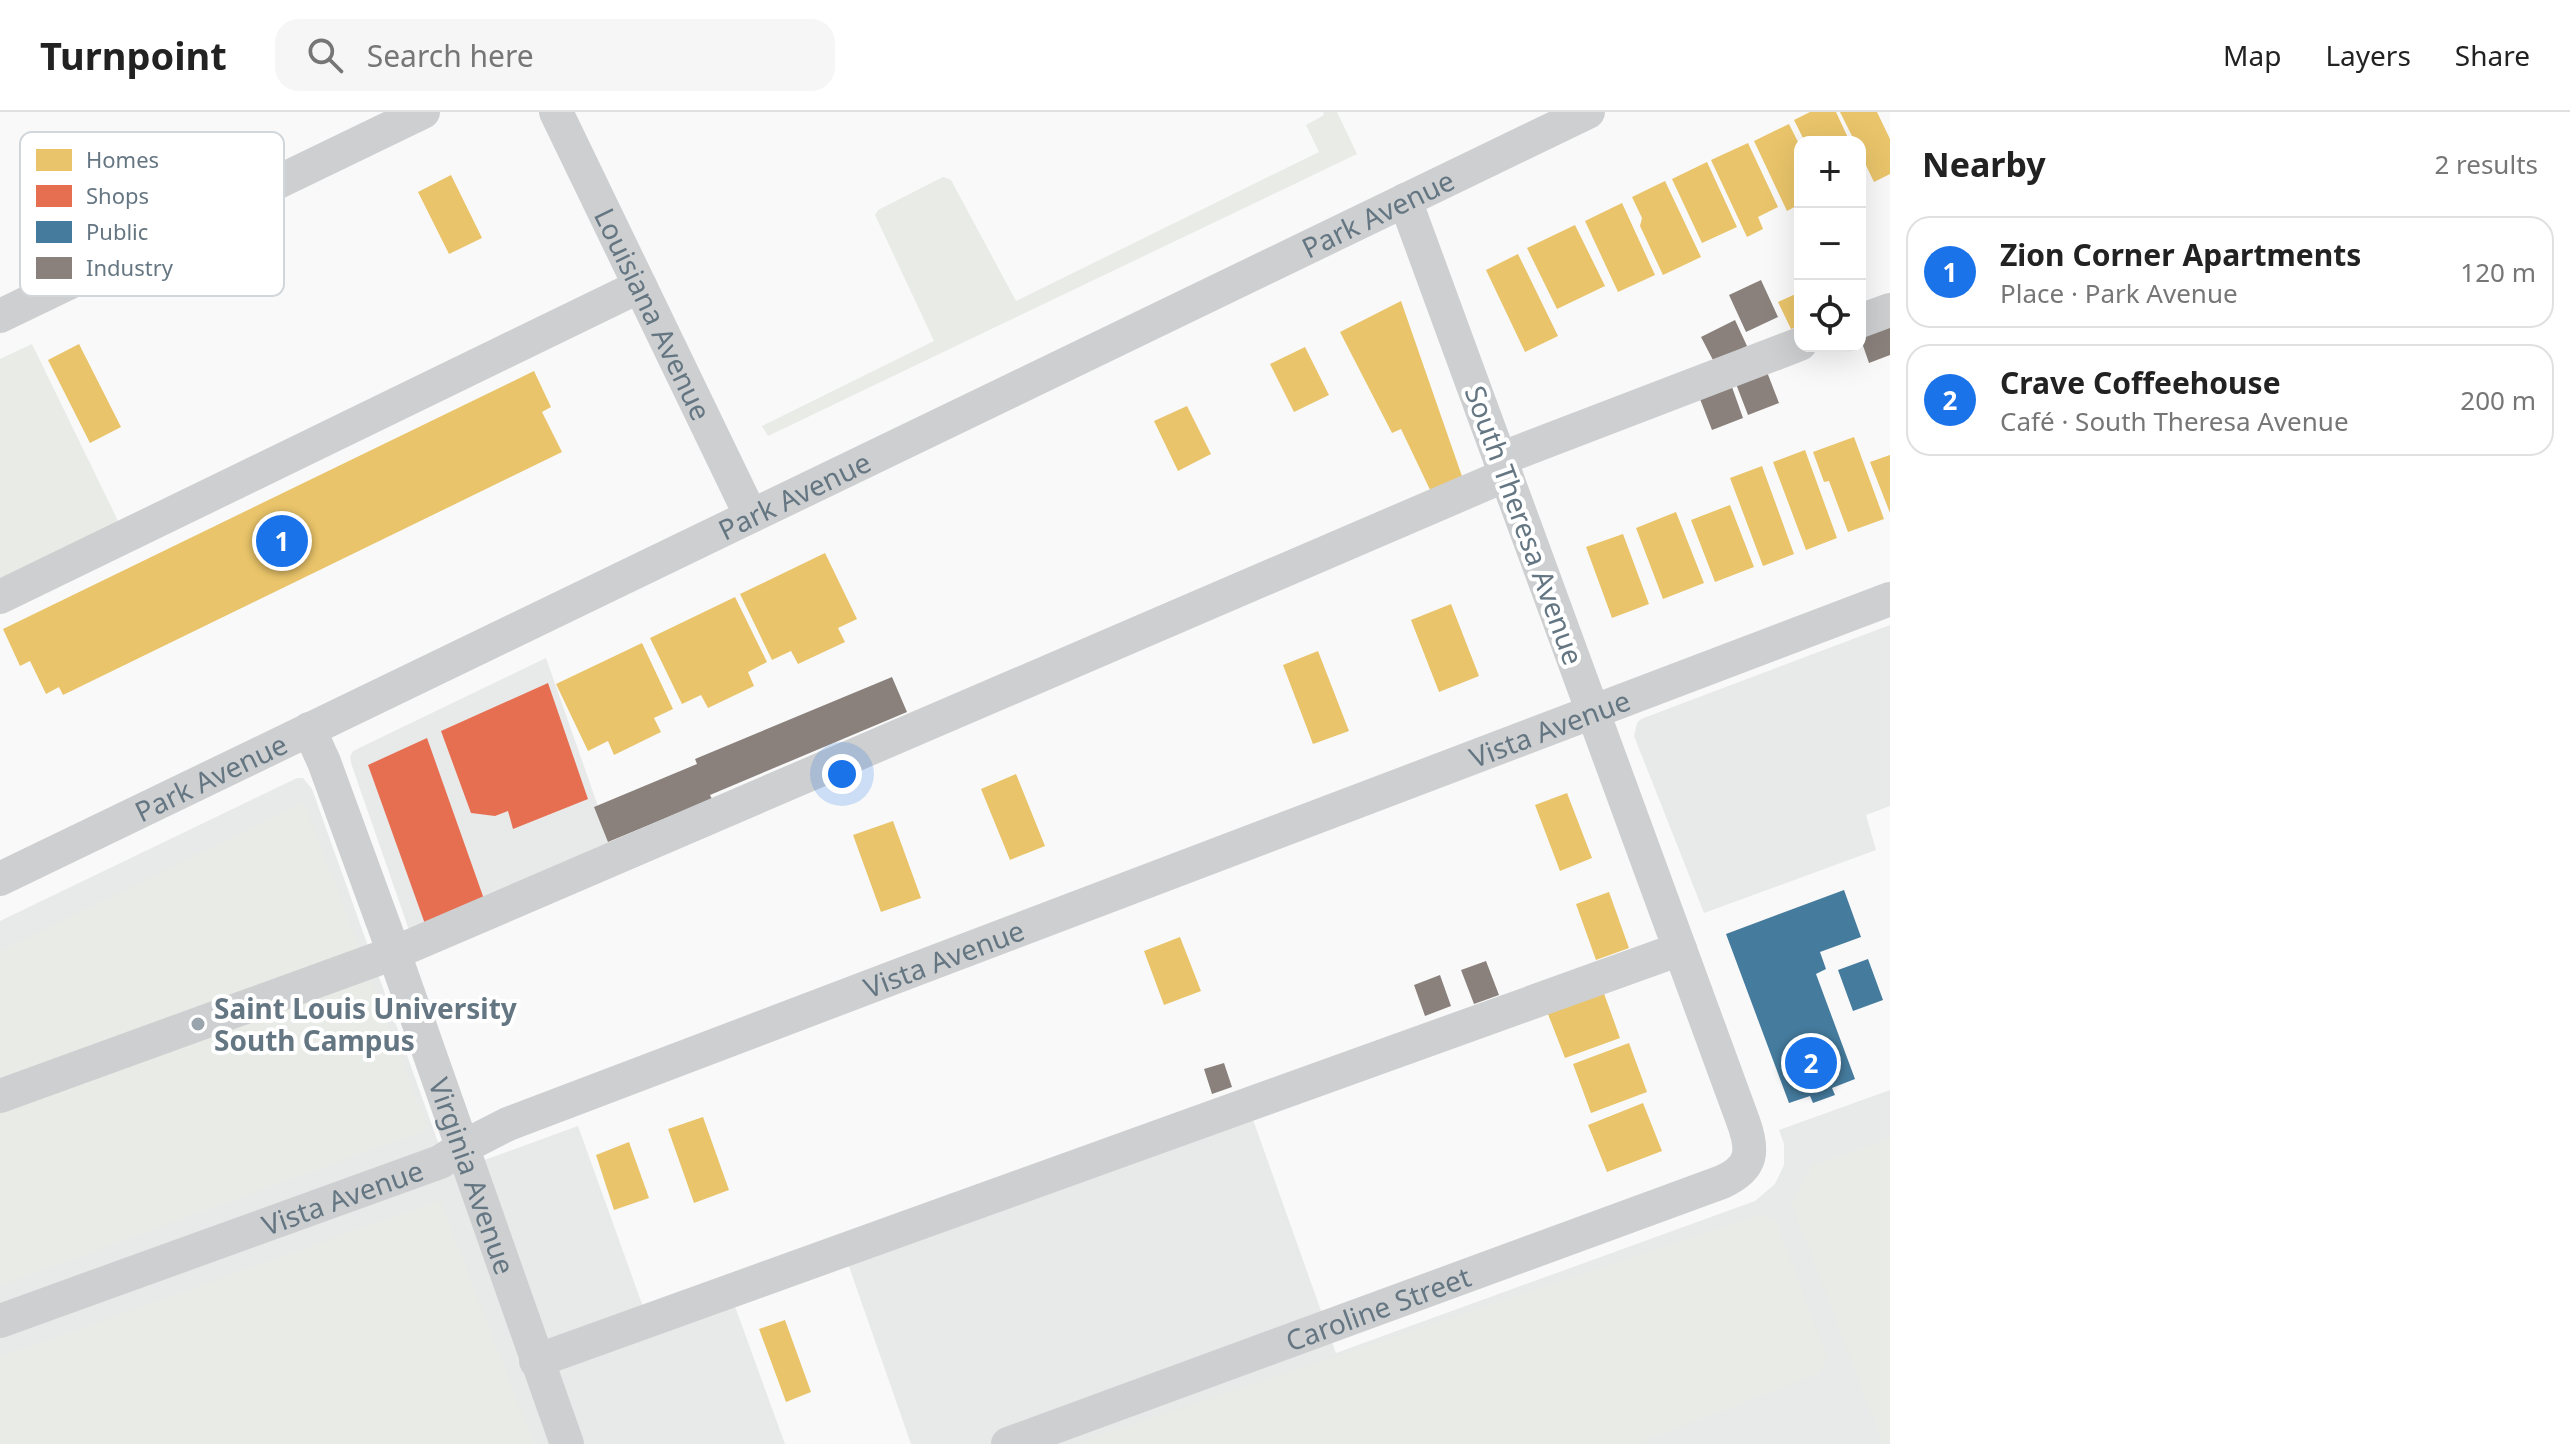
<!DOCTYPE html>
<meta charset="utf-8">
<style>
:root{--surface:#fff;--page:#f6f6f6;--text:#222;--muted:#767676;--line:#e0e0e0;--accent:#1a73e8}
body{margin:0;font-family:"Noto Sans",sans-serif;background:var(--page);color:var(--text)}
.controls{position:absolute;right:24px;top:24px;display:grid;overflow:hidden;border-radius:16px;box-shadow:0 8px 32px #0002}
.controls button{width:72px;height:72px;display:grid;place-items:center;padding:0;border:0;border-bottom:2px solid var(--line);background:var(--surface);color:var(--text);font:40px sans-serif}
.you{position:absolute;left:842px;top:662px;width:28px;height:28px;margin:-20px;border:6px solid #fff;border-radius:50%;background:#1a73e8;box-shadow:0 0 0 12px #1a73e833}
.badge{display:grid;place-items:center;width:52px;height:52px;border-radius:50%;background:var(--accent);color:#fff;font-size:26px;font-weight:700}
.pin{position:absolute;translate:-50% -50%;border:4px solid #fff;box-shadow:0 2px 8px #0006}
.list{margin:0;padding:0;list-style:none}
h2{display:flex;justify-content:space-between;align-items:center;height:104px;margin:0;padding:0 32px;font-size:34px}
h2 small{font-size:26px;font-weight:400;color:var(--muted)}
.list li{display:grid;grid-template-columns:52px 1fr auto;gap:24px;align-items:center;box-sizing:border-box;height:112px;margin:0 16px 16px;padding:0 16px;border:2px solid var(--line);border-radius:24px}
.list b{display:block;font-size:30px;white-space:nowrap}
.list p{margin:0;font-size:26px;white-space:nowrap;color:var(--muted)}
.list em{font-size:26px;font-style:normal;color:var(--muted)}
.icon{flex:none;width:44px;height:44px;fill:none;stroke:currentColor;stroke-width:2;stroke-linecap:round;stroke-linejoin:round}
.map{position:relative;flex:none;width:1890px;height:1332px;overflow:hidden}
header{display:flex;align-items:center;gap:48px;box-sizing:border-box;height:112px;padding:0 40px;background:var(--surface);border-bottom:2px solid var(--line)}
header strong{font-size:38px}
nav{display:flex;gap:44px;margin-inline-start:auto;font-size:28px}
.search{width:560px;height:72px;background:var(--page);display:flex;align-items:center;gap:20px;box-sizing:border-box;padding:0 28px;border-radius:24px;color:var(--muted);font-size:30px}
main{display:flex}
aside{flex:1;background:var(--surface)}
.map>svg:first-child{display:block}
.built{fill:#e8e9e9}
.green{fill:#e8ebe6}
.homes{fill:#e9c46a}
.shops{fill:#e76f51}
.public{fill:#457b9d}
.industry{fill:#8a817c}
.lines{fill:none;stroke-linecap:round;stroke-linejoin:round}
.minor{stroke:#cecfd0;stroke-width:34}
.poi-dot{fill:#99a4ac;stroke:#fff;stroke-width:3}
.labels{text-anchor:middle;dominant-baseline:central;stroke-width:8;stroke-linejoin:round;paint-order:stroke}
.street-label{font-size:28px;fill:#657683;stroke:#fff}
.poi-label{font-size:28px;font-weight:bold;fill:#657683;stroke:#fff;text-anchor:start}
.key{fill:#fff;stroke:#d1d6da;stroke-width:2}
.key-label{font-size:22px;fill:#657683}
</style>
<header>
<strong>Turnpoint</strong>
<div class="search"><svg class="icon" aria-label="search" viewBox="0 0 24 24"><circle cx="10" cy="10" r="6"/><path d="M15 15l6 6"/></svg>Search here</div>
<nav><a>Map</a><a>Layers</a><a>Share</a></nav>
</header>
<main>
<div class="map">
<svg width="1890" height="1332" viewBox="0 0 1890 1332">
<rect width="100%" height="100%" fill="#f9f9f9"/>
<path class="built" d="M1890,513V694L1866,703L1876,738L1704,801L1634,624L1637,611L1641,607Z
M546,546L612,734L409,818L352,654L350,645L353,639Z
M297,666H303L312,677L449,1061L578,1014L651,1217L732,1186L785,1332H0V809Z
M1890,978V1332H911L846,1146L1250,999L1336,1241L1755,1089L1775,1072L1784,1053V1032L1779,1018Z"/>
<path class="green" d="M1323,0H1337L1357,42L768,324L762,314L934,229L875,103L878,98L943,65L951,68L1016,189L1319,40L1306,13L1324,3Z
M32,232L121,415L0,474V247Z
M304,690L428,1017L0,1174V839Z
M1890,1026V1332H1883L1791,1090L1813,1053Z
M440,1088L534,1332H0V1245Z
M1762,1102L1777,1110L1826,1243L1820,1261L1637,1332H1075Z"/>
<path class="homes" d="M1810,0H1836L1850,30H1805L1794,8Z
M1840,0H1877L1890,27V62L1874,70L1860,41V30H1855Z
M1789,12L1800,34V92L1787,99L1754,29Z
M1748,31L1778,95L1758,105L1763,117L1747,125L1711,48Z
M1707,50L1737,115L1702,131L1672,67Z
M451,63L482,126L449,142L418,80Z
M1665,69L1701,145L1663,163L1640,114L1642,106L1632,85Z
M1622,91L1655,163L1618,180L1585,109Z
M1575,113L1605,174L1557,197L1527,136Z
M1518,142L1558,224L1525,240L1486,158Z
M1800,180V213L1791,217L1778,190Z
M1401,189L1464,370L1433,384L1401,317L1392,321L1340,220Z
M79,232L121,315L90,331L48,248Z
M1305,235L1329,283L1294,300L1270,252Z
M534,259L551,295L542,300L562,340L63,583L59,575L46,582L30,549L20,554L3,517Z
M1187,294L1211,342L1178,359L1154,309Z
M1854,325L1884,407L1848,420L1829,369L1824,370L1813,340Z
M1805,338L1837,426L1806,438L1773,350Z
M1890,343V401L1870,350Z
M1762,354L1794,442L1763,454L1730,366Z
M1730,393L1754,455L1715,470L1691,408Z
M1676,400L1704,471L1663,487L1636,416Z
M1623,422L1649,492L1612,506L1586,435Z
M825,441L857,507L838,516L845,530L798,552L791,539L772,548L740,482Z
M735,485L767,550L748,560L754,574L708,596L701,583L682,592L650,526Z
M1451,492L1479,564L1439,580L1411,508Z
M642,531L673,597L654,606L661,620L614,643L608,629L588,639L556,572Z
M1318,539L1349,619L1313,632L1283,553Z
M1016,662L1045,734L1010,748L981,677Z
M1567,681L1592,746L1560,759L1535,693Z
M893,709L921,786L881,800L853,723Z
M1609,780L1629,836L1596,848L1576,792Z
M1180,825L1201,879L1164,893L1144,839Z
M1602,876L1620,926L1565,946L1546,897Z
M1629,931L1647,980L1591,1001L1573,952Z
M1643,991L1662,1039L1607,1060L1588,1013Z
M703,1005L729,1078L694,1091L668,1017Z
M629,1030L649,1086L614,1098L596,1043Z
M785,1208L811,1280L786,1290L759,1217Z"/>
<path class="shops" d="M548,571L588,687L513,717L508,699L495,704L471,701L441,619Z
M427,626L484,787L425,812L368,653Z"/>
<path class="public" d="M1844,778L1861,825L1820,840L1826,857L1816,862L1855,967L1832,976L1835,983L1813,991L1810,984L1789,991L1726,822Z
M1868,847L1883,888L1853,899L1838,858Z"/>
<path class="industry" d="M1761,168L1778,205L1746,220L1729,183Z
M1735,208L1747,234L1714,250L1701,225Z
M1890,215V243L1869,251L1860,225Z
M1767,260L1779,291L1748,303L1736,272Z
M1732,275L1743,306L1712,318L1700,287Z
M892,565L907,600L710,683L712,687L608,730L594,695L697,652L695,647Z
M1486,849L1499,883L1474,892L1461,858Z
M1440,863L1451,894L1425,904L1414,873Z
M1224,951L1232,975L1212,982L1204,957Z"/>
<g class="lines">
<g class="minor">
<path id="s1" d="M556,0L751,404"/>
<path d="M0,204L423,0"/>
<path d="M1860,209L1890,198"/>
<path d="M1500,347L1800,232"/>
<path d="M0,485L640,174"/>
<path id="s2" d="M309,617L324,650L394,841L567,1332"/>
<path id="s3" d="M0,767L1588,0"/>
<path d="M0,984L394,841L1506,363"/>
<path id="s4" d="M0,1209L440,1050L463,1035L508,1012L1890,487"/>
<path d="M536,1249L1680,837"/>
<path id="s5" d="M1008,1332L1722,1070C1753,1056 1754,1039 1743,1009L1405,88"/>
</g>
</g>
<circle class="poi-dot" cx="198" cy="912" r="8"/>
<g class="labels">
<g class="street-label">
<text stroke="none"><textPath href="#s3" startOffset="1530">Park Avenue</textPath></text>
<text stroke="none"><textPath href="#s1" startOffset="224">Louisiana Avenue</textPath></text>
<text stroke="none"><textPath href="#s3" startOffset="882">Park Avenue</textPath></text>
<text transform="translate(1525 413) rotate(70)">South Theresa Avenue</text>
<text stroke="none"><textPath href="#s4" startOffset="1660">Vista Avenue</textPath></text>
<text stroke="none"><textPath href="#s3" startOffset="234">Park Avenue</textPath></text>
<text stroke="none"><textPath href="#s4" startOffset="1012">Vista Avenue</textPath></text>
<text stroke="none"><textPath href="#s2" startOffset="476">Virginia Avenue</textPath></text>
<text stroke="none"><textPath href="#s4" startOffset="364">Vista Avenue</textPath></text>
<text stroke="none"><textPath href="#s5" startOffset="394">Caroline Street</textPath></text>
</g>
<g class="poi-label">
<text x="214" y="896">Saint Louis University<tspan x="214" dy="32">South Campus</tspan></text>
</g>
</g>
<rect x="20" y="20" width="264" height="164" rx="12" class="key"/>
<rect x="36" y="37" width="36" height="22" fill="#e9c46a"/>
<rect x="36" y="73" width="36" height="22" fill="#e76f51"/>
<rect x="36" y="109" width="36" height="22" fill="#457b9d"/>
<rect x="36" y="145" width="36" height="22" fill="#8a817c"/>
<g class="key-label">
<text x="86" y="56">Homes</text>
<text x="86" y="92">Shops</text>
<text x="86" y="128">Public</text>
<text x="86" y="164">Industry</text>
</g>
</svg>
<div class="controls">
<button>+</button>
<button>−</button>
<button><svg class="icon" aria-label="locate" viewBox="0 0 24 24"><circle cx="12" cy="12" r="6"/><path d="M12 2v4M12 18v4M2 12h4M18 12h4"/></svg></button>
</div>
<div class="you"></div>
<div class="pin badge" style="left:282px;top:429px">1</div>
<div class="pin badge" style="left:1811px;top:951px">2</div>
</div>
<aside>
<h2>Nearby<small>2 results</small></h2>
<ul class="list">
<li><span class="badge">1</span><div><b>Zion Corner Apartments</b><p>Place · Park Avenue</p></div><em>120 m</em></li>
<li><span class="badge">2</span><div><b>Crave Coffeehouse</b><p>Café · South Theresa Avenue</p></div><em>200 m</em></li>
</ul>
</aside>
</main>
